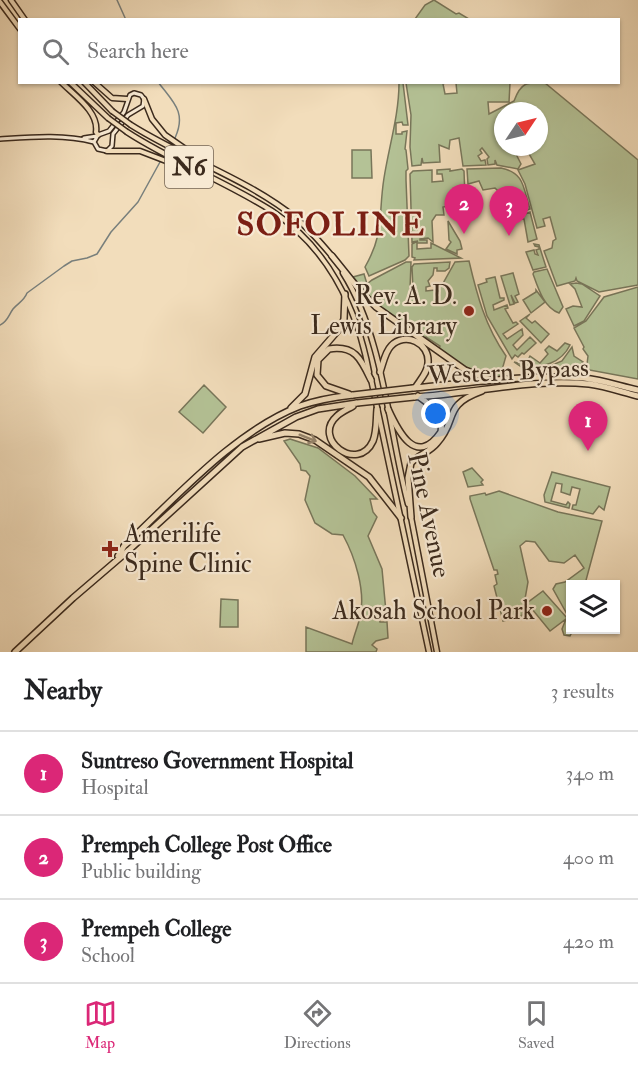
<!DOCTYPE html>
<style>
:root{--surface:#fff;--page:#f2f2f2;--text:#202124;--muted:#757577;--line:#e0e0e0;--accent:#db2777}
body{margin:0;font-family:"IM FELL Double Pica",serif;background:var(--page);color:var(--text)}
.controls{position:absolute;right:18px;bottom:18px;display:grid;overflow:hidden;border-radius:0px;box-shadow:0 2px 4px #0004}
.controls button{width:54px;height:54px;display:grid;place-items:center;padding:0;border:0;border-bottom:2px solid var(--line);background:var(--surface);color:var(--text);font:30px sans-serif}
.compass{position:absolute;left:494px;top:102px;width:54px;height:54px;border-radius:50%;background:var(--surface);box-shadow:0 2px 4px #0004;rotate:55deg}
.you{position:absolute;left:436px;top:414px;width:21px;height:21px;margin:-15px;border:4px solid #fff;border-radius:50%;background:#1a73e8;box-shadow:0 0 0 9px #1a73e833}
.badge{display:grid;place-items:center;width:39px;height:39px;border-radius:50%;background:var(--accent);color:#fff;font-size:20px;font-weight:700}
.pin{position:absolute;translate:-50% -50px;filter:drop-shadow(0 2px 3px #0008)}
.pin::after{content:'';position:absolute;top:32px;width:21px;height:18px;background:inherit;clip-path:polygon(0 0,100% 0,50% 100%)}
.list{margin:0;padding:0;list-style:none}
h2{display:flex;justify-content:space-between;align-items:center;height:78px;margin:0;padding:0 24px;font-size:26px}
h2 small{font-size:20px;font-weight:400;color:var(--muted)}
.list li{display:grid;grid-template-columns:39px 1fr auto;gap:18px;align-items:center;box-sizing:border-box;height:84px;padding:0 24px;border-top:2px solid var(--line)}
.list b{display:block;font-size:22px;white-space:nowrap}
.list p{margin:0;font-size:20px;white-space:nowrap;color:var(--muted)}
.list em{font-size:20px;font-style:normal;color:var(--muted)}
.icon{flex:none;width:33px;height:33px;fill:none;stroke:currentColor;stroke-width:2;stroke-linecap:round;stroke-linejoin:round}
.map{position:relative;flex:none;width:638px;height:652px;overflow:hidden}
.search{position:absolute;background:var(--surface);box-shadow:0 2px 4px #0004;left:18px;right:18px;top:18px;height:66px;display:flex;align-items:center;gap:15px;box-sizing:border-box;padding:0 21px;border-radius:0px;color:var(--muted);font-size:22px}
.sheet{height:330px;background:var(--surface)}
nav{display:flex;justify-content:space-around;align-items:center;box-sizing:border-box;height:84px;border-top:2px solid var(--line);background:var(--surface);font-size:16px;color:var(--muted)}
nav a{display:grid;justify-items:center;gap:3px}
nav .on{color:var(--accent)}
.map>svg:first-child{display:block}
.green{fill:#b4c296;stroke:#78765a;stroke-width:1.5}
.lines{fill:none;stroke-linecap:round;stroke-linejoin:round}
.stream{stroke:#787f7c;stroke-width:1.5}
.secondary-casing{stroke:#3b2a1d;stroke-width:6}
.primary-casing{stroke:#3b2a1d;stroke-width:7}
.highway-casing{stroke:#3b2a1d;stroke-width:8}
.secondary{stroke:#f7e9d3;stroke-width:3}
.primary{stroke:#f2ddbb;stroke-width:4}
.highway{stroke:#f2ddbb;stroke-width:5}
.primary-bridge-casing{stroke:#3b2a1d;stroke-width:7;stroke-linecap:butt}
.highway-bridge-casing{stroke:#3b2a1d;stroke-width:8;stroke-linecap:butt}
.primary-bridge{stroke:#f2ddbb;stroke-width:4}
.highway-bridge{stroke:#f2ddbb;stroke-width:5}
.oneway{stroke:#96846c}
.poi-dot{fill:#8f2418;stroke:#f7e9d3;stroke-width:2}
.labels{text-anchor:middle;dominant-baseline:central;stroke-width:4.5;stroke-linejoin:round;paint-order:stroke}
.shield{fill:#f7e9d3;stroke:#736354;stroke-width:1.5}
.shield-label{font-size:24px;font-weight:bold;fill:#3b2a1d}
.poi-label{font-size:26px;fill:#3b2a1d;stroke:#f7e9d3;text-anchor:end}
.street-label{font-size:26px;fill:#3b2a1d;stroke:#f7e9d3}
.district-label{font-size:32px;font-weight:bold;letter-spacing:1.5px;fill:#7a1f14;stroke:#f7e9d3}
</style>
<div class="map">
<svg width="638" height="652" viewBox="0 0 638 652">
<rect width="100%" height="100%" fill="#f2ddbb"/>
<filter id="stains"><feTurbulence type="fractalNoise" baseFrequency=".00333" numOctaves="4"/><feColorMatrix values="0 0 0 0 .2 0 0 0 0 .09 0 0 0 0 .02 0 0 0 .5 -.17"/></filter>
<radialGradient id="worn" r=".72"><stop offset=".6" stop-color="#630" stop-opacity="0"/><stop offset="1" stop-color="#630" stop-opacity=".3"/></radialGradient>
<path class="green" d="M434,0L456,14L459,13L469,19H415L425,5Z
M399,83H403L408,125H403L402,122L396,123V134H402V132L407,131L405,149L406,150L408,169L406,171V180L409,256L405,260L369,276L365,267C385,232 378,215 384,178C389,146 399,115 399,83Z
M406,83H445L443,84L445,94L457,93L456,83H510L509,102H488L489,114L514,101C521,82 527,82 545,83L638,160V285L599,292L577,281L576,278L575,281L557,286L544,251L552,248L553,241L556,239L550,217L543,219L545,226L537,228L525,184L518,170L535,164L525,147H539V111H503V147H520L516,154L521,164L518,169L497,165L495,160V164L488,165L487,159L489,157L482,148L480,150L482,153L478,156L481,161L485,160L486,165L463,166L459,138L450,140L449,149L439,145L440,162L423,163L422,158L421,165L412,166L410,147L411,115Z
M352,150H371L372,178H352Z
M501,168C525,173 523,188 530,209L511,215L510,210L516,211C520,199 520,198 511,189L507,192L509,195L507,197L505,195L504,202L501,203L498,191L495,188L483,190L479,181L468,184L467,169Z
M450,169V171L462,169L464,171L466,225L450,212L448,206L443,207L444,215H436L432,221L433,242L428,238L420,239V240H427V243H417V249L431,248V243L461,258L414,260L415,258L412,257V244L418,241L412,242L410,174L413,171L432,170V182L443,181L442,174H437V170Z
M530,212L537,239L528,242L524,219H520V216Z
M448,221L460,241L462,249L457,250V254L446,249L451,242L449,240Z
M534,244L539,245L546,267L533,270L526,252L534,250L535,254L538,255L536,250L539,249V247L535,246Z
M469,261C477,295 485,326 506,356L500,377C471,374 462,365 439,349L440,346L426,337L424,339L422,337L423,335L416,330L415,332L374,302L353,277L364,274L367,284L372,280L406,262H411L410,289H413L412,267L414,264L450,262L449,268L445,271H437V268H434L433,275L428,281L430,286L426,287V291L435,290V287L442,285L455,262Z
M547,269L563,307L559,313C544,308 538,288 533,274L534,272Z
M513,273L519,294L515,296L518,302L515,303L511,295L514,304L510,305L501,276Z
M495,277L500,298H504V300L493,305L494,310L507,305L508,308L505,309L513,323L516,322L518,324L503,334L507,339L522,329L523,335L513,345L517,350L530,337L536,343L524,354L522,353L518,357L515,355L512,359L487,316L478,285L487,282L486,279Z
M576,283L582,284L600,296L584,321L574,326L566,309L573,306L582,307L575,289L570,284Z
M638,287V379L584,369L587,364L588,356L583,349L584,347L574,328L586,321L604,297Z
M536,290L545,302L531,313L523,300L536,292Z
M530,314L526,318L532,323L535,321L549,334L541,343L520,321Z
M565,343L570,345C561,364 542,367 523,368L514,362L525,365L530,356L540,363L548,354L545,350L549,346L557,351Z
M572,347L574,356L583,362L579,367L543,369L562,361Z
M204,385L226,407L203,433L179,412Z
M290,439L318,448L355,476L377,499H370L373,512L377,517L368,536L382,569L386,612L379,615L380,622H387L388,638L376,641L372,645L377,649L376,652H306V627L352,644C354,635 358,626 360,617C366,591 355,557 343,535L332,534L315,523L305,500L310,476L306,471L301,470L300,464L284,441Z
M472,468L483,480L481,482L483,485L468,487L463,472Z
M552,472L610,487L604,510L599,506L593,514L572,509L573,505H576L580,489L572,487L570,495L561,492L562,484L556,483L551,501L566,505L568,502L570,504L569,508L545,502L544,495Z
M499,491L558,512L602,521L585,584H570V630H573L570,636L564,635L562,629L566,619L550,631L527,603L543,591L567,618L568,616L553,589L556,584L565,582L584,568L575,555L564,563L549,561L535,542L526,541L520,546L528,582L522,616L503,621L494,586L497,584L495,575L498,574L497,570H494L470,499V496L485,493L486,495Z
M221,599L238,600V627H220Z"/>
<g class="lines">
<path class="stream" d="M117,0L126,20
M158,82C173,102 187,112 175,138
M0,325C8,321 8,316 13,309C18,303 24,301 27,293L64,266L72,261L87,258L97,254L111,232L138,202L160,162"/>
<g class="secondary-casing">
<path id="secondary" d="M84,138L97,136
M0,139C31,137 63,134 94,142L98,149L107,151L112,146L113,134L128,115L143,106L144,99L141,95L134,93L130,95L124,112L109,131L98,135L94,142"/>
</g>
<g class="primary-casing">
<path id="primary" d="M11,0L25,20
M0,2L20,29
M61,82C75,96 99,112 96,132L98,135
M70,82L108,118
M84,82L112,111
M94,82L112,98L127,99
M144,99L152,119L165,135L207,164
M131,125C185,159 248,179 297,219C310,230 321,243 332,256
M127,132C173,162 225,181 272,211C328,248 357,308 369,372
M107,151H140L192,171
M343,273C383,336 389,431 408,504
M371,379L429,652
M411,517L437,652"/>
</g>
<g class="highway-casing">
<path id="highway" d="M332,256L361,292L376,307L465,370L491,380
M380,372C383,364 385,352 391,346C405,331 430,343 428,363C428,372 420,380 415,388
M413,388C469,383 527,374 584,378C602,380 620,386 638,390
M349,394L326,386L317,375L318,360L329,349C355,345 361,359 371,380
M414,397C472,394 531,378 589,384C605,386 622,392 638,396
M353,406C348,409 341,412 337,416C311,439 358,474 373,441C377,431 376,419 377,409
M291,408L305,394L315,357L341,327L344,319L345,294
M388,409C398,431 416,468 441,432C444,414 432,406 418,396
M259,439L285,433L299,434L315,440L369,477L401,518
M411,517L408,478L411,463C418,455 430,452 437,443C459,419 441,406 482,391
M118,556L124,546C176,498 233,432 300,406C317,400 335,397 353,395
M15,652L73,598L129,550L242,447L296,417L318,409L357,403"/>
</g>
<use href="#secondary" class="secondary"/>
<use href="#primary" class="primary"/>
<use href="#highway" class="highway"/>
<g class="primary-bridge-casing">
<path id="primary-bridge" d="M112,111L131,125
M108,118L127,132"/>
</g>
<g class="highway-bridge-casing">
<path id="highway-bridge" d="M353,395L413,388
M357,403L414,397"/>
</g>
<use href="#primary-bridge" class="primary-bridge"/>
<use href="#highway-bridge" class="highway-bridge"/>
</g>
<defs><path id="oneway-shaft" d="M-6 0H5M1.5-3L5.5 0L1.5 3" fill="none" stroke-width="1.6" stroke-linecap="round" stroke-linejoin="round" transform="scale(1.5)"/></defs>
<use class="oneway" href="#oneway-shaft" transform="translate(308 438) rotate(22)"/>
<g class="poi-dot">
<circle cx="469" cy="311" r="6"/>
<path d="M107 540h6v6h6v6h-6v6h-6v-6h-6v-6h6z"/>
<circle cx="547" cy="611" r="6"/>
</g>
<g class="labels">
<rect class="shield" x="165" y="146" width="48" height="42" rx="4.5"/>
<g class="shield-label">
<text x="189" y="167">N6</text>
</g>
<g class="poi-label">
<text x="457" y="296">Rev. A. D.<tspan x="457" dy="30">Lewis Library</tspan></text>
<text x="124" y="534" text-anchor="start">Amerilife<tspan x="124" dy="30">Spine Clinic</tspan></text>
<text x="535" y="611">Akosah School Park</text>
</g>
<g class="street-label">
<text transform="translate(508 372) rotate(-3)">Western Bypass</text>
<text transform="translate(429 515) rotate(78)">Pine Avenue</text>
</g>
<g class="district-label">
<text x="331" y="225">SOFOLINE</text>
</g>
</g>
<rect width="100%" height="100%" filter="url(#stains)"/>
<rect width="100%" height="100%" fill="url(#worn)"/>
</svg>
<div class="controls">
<button><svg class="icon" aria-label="layers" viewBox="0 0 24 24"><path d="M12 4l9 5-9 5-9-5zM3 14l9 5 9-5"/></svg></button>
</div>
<svg class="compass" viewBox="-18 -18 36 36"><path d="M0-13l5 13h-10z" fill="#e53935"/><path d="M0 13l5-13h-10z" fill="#757577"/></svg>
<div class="you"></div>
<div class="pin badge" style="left:588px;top:451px">1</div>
<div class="pin badge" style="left:464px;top:234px">2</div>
<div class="pin badge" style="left:509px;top:236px">3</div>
<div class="search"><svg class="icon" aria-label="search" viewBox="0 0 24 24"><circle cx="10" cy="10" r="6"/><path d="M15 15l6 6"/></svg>Search here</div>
</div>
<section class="sheet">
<h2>Nearby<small>3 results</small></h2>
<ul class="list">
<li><span class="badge">1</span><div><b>Suntreso Government Hospital</b><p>Hospital</p></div><em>340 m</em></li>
<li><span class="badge">2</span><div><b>Prempeh College Post Office</b><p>Public building</p></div><em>400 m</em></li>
<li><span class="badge">3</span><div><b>Prempeh College</b><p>School</p></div><em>420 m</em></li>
</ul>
</section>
<nav>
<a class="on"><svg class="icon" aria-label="map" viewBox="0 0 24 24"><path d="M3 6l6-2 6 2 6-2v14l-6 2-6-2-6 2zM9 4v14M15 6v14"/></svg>Map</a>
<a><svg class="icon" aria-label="directions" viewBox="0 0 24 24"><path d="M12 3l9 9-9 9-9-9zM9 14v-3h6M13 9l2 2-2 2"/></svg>Directions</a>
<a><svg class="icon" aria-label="saved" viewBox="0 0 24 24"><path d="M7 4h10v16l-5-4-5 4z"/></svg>Saved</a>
</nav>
